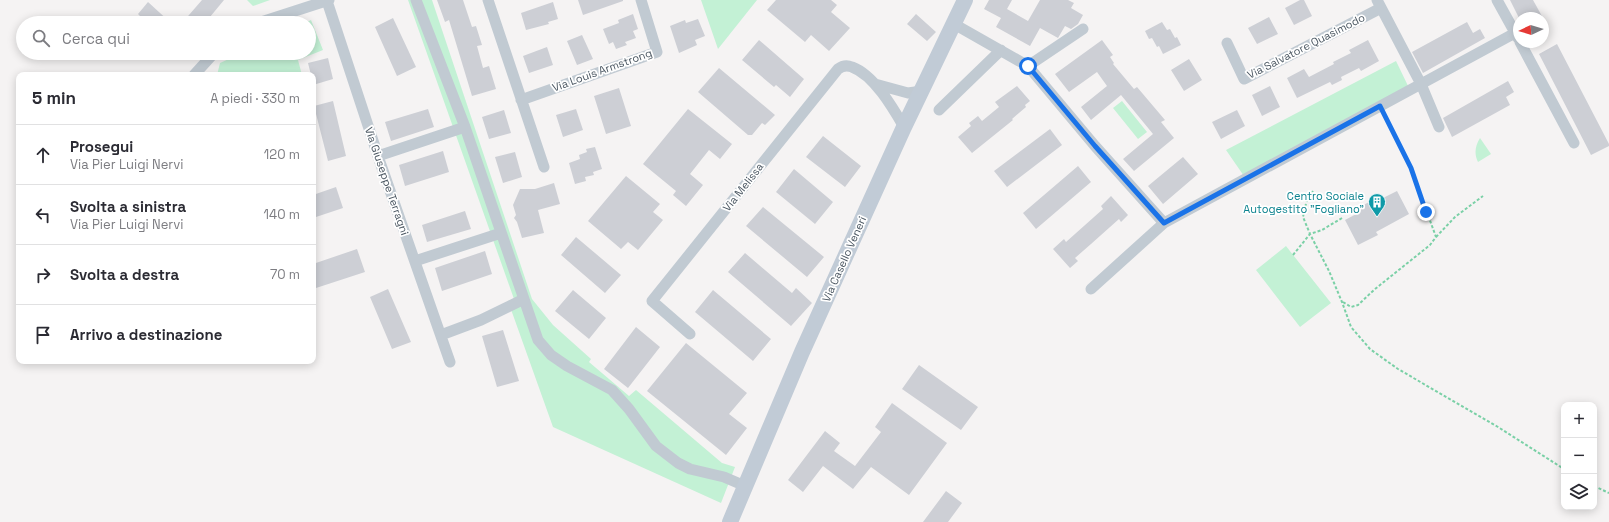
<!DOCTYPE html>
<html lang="it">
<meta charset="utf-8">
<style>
:root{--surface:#fff;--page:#f7f7f7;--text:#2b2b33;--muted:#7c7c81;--line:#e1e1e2}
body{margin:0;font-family:"Space Grotesk",sans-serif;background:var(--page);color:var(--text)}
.controls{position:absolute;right:12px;bottom:12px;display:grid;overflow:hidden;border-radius:8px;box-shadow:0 2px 10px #0003}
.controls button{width:36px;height:36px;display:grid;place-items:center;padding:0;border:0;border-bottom:1px solid var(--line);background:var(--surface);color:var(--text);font:20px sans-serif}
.compass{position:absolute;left:1513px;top:12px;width:36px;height:36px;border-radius:50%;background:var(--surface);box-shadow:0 2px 10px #0003;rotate:266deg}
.stop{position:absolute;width:12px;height:12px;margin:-9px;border:3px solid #1a73e8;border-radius:50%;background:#fff}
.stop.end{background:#1a73e8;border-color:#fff;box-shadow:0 1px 4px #0008}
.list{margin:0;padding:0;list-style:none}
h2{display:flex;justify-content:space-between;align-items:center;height:52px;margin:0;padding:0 16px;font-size:17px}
h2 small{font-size:13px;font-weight:400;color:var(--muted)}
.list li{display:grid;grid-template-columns:26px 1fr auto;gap:12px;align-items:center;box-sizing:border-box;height:60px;padding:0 16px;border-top:1px solid var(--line)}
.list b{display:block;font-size:15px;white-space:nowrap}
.list p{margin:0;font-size:13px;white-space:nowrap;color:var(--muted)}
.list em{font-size:13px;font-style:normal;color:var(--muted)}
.icon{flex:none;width:22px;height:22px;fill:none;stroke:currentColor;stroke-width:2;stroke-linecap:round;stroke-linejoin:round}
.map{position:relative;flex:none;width:1609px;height:522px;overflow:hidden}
.search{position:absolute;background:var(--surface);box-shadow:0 2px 10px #0003;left:16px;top:16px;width:300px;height:44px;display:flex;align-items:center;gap:10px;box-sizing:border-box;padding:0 14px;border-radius:22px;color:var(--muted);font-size:15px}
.panel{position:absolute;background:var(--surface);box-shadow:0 2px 10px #0003;left:16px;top:72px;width:300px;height:292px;border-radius:8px}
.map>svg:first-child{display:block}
.green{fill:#c3f1d5}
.building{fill:#cdcfd5}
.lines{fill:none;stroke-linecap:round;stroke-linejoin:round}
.path{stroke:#7ad0a6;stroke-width:2;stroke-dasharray:3 2;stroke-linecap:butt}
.street{stroke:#c1cad2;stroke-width:11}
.secondary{stroke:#c1cbd6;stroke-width:16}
.route{stroke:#1a73e8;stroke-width:5}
.labels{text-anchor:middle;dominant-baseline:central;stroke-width:3.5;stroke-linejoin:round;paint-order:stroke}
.street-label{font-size:11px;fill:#4a5661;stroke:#fff}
.culture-label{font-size:11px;fill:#0d838f;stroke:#fff;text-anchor:end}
</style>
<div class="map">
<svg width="1609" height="522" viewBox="0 0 1609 522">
<rect width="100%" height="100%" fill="#f5f3f3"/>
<path class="green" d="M247,0H270L253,6Z
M408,0H432L532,299L553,325L591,359L589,362L629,396L636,390L722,463L735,467L721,503L553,427L508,301L514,299Z
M701,0H757L718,49Z
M311,20L323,50L298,60L302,75H217L220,63L242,53H309V23H305Z
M1396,61L1410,90L1246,179L1226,150Z
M1122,101L1147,132L1138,139L1113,108Z
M1480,138L1491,154L1478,162C1474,154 1475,146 1480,138Z
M1286,246L1331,303L1300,327L1256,270Z"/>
<path class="building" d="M202,0H224L205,23H182Z
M437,0H463L472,27L476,26L482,45L477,46L483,68L489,66L496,89L472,96L449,20L445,22Z
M578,0H623V1L583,15Z
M776,0H831L837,5L831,12L850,28L829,51L811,35L805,42L767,10Z
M989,0H1012L1007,9L1028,21L1040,0H1068L1074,3L1071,8L1083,15L1078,24L1071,29L1065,26L1058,38L1040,28L1030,46L996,27L1001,18L984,9Z
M1300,0H1304L1312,16L1294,25L1285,8Z
M1510,0H1533L1543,18H1519Z
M148,2L171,23H147L138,14Z
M553,2L558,19L548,22L549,24L526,30L521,13Z
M633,14L638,29L633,31L636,38L625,42L627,45L616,49L613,42L609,44L603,29L619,23L618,20Z
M916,14L936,32L927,41L907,24Z
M1269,17L1278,34L1257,44L1248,28Z
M393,18L416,67L397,76L375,27Z
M698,19L705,36L695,40L697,45L679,53L670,26L685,20L686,23Z
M1162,22L1167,30L1170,29L1175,38L1177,37L1181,45L1163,54L1159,46L1157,47L1152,38L1149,39L1145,31Z
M1467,22L1473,33L1480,29L1485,38L1423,73L1412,52Z
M582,35L593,59L577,65L567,41Z
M759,40L804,79L790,97L776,85L774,87L742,60Z
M1102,40L1113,55L1110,57L1114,63L1113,64L1134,89L1137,87L1165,120L1161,122L1174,138L1134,171L1123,159L1153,134L1121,95L1091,120L1081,107L1107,86L1097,72L1069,92L1055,74Z
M1368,40L1379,61L1361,71L1359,68L1341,77L1342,80L1332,85L1330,82L1297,98L1287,78L1304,69L1309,77L1334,64L1333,62L1351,53L1349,50Z
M1557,44L1609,144V146L1591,155L1539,54Z
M547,47L553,65L529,73L523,56Z
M328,58L333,79L313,85V75H311L308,63Z
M1189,59L1202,80L1184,91L1171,70Z
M719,68L775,115L765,125L762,123L752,135H748L698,92Z
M1508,81L1514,92L1506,97L1510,105L1452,137L1443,118Z
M1017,86L1030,101L1025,105L1026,107L1012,119L1013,120L972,153L958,137L971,126L969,123L978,116L982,121L999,107L995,102Z
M1270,86L1280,107L1262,116L1252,95Z
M619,88L631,126L606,134L594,96Z
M333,101L346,156L328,161L314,106Z
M428,109L434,127L391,141L385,122Z
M576,109L583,130L563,137L556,115Z
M688,109L732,144L720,159L709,150L690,174L703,185L686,206L673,195L676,191L643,164Z
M504,110L511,133L489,139L482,117Z
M1237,110L1245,126L1221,139L1212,122Z
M1050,129L1062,145L1007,187L994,171Z
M823,136L861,166L845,187L806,157Z
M595,147L602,169L593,172L594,175L585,177L586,181L575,184L569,163L580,159L579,155L587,152L586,149Z
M443,151L449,172L405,186L399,165Z
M515,152L522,177L503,183L495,157Z
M1183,157L1198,174L1163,204L1148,186Z
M1078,166L1091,182L1036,229L1023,213Z
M794,169L833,202L815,224L776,192Z
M626,176L660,204L653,212L663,220L638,250L628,242L621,249L588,221Z
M554,183L560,204L538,210L544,233L522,238L517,222L514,218L516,215L513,205L520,189H535Z
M336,187L343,208L313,218V195Z
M1397,191L1409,214L1376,232L1378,235L1358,245L1345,220L1360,212L1358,208L1380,196L1381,199Z
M1111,196L1128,215L1121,222L1119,219L1091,244L1075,258L1078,261L1070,268L1053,249L1064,239L1066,242L1103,209L1101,206Z
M763,207L824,257L807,277L746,226Z
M465,211L471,229L427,242L422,225Z
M576,237L621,275L605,293L561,255Z
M357,249L365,272L313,289V264Z
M485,251L492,274L442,291L435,268Z
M745,253L792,293L796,288L812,303L791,326L728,272Z
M388,289L411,342L392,349L370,297Z
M573,290L606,318L589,339L555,311Z
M713,290L771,339L753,361L695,312Z
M636,327L660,347L628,388L604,369Z
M503,330L519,381L497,387L482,336Z
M686,343L747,393L729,414L747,428L726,455L647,391Z
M919,365L978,407L961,430L902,389Z
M892,403L947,443L909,495L871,467L853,489L823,466L803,492L788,480L825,431L840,443L834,451L855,466L881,432L875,427Z
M946,491L962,503L948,522H923Z"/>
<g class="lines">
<path class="path" d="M1313,191L1307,199L1303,217L1310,234L1329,271L1342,302L1351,327L1370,349L1398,369L1498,427L1564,469
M1436,237L1455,217L1483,196
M1293,255L1310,234L1322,230L1342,218
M1343,302L1351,307L1358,305L1375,289L1430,245L1436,237L1411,168L1385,116
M1594,486L1609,493"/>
<path class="street" d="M416,0L465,127L538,340L551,355L567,366L612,390L629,409L656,446L678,463L690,469L724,477L745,486
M488,0L544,167
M1377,0L1421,84L1515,33
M1497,0L1518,38
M327,1L380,162L450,362
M258,23L329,0
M954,24L1028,66L1095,146L1164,223L1421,84L1439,127
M1520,42L1574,143
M1227,43L1244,79L1381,8
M1028,66L1083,29
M194,75L214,53
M875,84L908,93L922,91
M521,100L657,52L641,0
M939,110L1001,50
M378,156L465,127
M415,261L501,233
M1091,289L1164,223
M690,334L652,301L838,69C842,66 847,65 852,67C874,75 893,108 904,127
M441,335L481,320L524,299"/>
<path class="secondary" d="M730,522L802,352L904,127L965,0"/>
</g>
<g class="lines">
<path class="route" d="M1028,66L1095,146L1164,223L1380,106L1411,168L1426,212"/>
</g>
<defs>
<g id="building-pin" transform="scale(0.9)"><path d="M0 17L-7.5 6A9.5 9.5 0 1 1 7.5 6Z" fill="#0f9aa8" stroke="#fff"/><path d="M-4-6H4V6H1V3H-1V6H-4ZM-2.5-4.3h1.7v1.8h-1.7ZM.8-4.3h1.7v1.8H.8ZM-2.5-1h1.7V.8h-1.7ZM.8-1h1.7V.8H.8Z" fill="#fff"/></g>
</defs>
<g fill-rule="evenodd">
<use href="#building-pin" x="1377" y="202"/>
</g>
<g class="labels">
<g class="street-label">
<text transform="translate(1306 46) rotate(-27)">Via Salvatore Quasimodo</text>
<text transform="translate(602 70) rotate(-20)">Via Louis Armstrong</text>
<text transform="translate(387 181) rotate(71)">Via Giuseppe Terragni</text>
<text transform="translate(743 187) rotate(-52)">Via Melissa</text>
<text transform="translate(844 259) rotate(-66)">Via Casello Veneri</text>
</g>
<g class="culture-label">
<text x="1364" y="196">Centro Sociale<tspan x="1364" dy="13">Autogestito "Fogliano"</tspan></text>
</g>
</g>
</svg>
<div class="controls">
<button>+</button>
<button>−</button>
<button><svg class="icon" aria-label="layers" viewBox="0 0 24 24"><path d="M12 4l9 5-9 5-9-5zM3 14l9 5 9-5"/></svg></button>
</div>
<svg class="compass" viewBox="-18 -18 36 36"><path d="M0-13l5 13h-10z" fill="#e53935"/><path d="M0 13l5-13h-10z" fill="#7c7c81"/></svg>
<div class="stop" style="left:1028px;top:66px"></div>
<div class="stop end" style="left:1426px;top:212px"></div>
<div class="search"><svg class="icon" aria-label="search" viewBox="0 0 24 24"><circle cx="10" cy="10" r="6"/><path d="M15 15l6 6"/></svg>Cerca qui</div>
<section class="panel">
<h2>5 min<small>A piedi · 330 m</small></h2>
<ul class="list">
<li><svg class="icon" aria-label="ahead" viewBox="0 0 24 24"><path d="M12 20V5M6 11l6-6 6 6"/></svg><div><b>Prosegui</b><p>Via Pier Luigi Nervi</p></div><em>120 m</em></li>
<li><svg class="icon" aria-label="left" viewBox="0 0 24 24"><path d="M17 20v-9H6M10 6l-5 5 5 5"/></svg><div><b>Svolta a sinistra</b><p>Via Pier Luigi Nervi</p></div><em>140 m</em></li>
<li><svg class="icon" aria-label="right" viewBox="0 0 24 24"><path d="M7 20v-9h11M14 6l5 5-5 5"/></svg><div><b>Svolta a destra</b></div><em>70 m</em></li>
<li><svg class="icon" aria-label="arrive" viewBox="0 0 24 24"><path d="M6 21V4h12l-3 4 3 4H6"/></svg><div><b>Arrivo a destinazione</b></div></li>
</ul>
</section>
</div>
